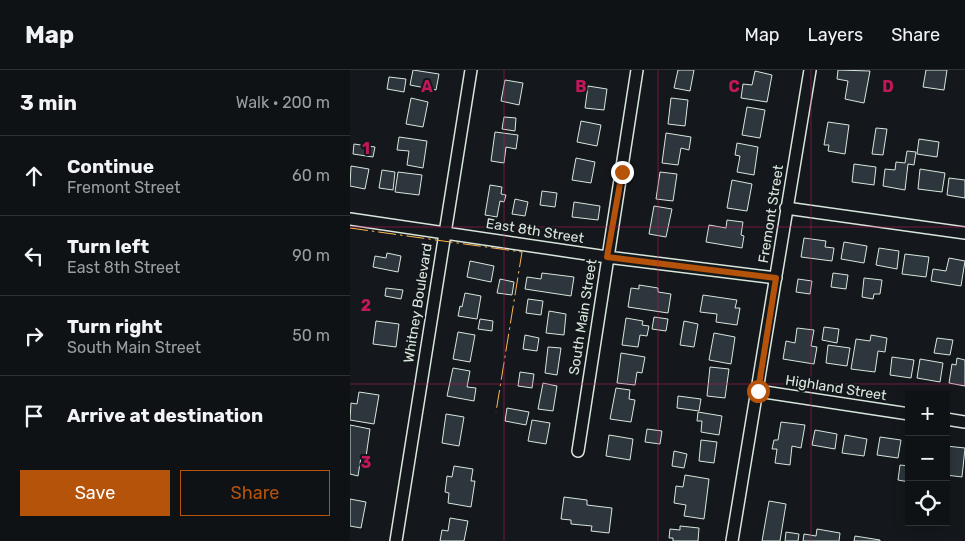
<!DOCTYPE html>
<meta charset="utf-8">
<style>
:root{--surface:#0f1215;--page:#181b1e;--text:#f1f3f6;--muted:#9b9ea0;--line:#2f3234;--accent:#b45309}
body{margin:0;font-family:Rubik,sans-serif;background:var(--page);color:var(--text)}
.controls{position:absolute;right:15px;bottom:15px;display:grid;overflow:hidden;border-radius:0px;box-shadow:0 2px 12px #0003}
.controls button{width:45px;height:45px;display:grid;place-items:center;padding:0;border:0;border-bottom:1px solid var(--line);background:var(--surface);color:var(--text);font:25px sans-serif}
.stop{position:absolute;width:15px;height:15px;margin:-11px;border:4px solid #b45309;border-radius:50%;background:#fff}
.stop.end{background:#b45309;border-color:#fff;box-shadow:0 1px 5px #0008}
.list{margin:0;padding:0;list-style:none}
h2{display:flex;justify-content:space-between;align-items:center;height:65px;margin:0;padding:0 20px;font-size:21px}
h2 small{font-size:16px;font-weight:400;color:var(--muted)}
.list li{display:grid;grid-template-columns:32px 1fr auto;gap:15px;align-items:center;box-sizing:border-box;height:80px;padding:0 20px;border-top:1px solid var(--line)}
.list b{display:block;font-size:19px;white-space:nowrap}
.list p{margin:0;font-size:16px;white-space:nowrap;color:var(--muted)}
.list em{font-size:16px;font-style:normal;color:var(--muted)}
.actions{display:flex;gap:10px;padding:15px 20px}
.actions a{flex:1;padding:11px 0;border:1px solid var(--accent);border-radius:0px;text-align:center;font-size:18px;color:var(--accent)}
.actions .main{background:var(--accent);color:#fff}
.icon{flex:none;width:28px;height:28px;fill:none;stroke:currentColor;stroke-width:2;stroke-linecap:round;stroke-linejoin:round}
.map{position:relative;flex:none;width:615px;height:471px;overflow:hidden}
header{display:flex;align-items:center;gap:30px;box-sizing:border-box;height:70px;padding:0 25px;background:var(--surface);border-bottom:1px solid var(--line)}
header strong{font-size:24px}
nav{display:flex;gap:28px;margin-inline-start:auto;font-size:18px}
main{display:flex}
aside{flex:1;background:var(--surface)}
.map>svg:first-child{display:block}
.building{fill:#2c363c;stroke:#d8e6dc}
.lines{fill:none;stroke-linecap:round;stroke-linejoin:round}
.minor-casing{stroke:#d8e6dc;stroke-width:14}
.minor{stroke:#14181c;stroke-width:11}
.power{stroke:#ffb74d;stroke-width:1;stroke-dasharray:18 4 2.5 4;stroke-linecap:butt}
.route{stroke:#b45309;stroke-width:6}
.grid{fill:none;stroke:#c2185b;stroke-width:1;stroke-opacity:0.55}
.labels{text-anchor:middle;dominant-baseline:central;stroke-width:4;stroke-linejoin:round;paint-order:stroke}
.street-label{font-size:14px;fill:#d8e6dc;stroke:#14181c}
.grid-label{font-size:16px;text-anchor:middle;font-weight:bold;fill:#c2185b;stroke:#14181c;stroke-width:4;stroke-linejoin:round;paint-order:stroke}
</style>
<header>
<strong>Map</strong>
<nav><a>Map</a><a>Layers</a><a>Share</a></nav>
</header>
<main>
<aside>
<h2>3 min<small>Walk · 200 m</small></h2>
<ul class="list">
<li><svg class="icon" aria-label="ahead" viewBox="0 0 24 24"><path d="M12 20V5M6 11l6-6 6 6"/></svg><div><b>Continue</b><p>Fremont Street</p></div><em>60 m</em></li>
<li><svg class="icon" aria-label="left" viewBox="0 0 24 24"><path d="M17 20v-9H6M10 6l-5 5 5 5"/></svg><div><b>Turn left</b><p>East 8th Street</p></div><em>90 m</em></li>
<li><svg class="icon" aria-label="right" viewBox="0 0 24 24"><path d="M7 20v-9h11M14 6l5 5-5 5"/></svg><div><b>Turn right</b><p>South Main Street</p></div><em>50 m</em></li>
<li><svg class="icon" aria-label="arrive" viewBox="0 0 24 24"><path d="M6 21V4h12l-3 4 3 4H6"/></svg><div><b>Arrive at destination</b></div></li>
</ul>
<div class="actions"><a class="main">Save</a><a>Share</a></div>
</aside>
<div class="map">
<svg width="615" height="471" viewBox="0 0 615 471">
<rect width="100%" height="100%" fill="#14181c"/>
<path class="building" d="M63,0L89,4L86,20L60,15Z
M328,0H344L340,21L324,18Z
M488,0L520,1L514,33L495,29L498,11L487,9Z
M576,0H597L594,20L573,17Z
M405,1L422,5L417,32L391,28L393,14L402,15Z
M39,7L56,9L54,22L37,19Z
M155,10L173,13L169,35L151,31Z
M238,16L257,19L254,40L235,38Z
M61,28L78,32L73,57L56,54Z
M321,28L338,30L335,56L318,54Z
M397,37L415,40L410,68L392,65Z
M154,47L166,48L165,61L152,59Z
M231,51L251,55L247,76L227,72Z
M478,52L499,55L495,84L478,81L479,75H474Z
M526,58L537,59L533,85L522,84Z
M145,62L168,65L166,79L156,77L154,93L141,91Z
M316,63L341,67L339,80L331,78L328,95L312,93Z
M49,67L77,71L73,98L57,95L59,81L47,80Z
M569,69L589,72L587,87L567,84Z
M387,73L408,77L404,105L387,102L390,86L385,85Z
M4,74L25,77L23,87L3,84Z
M557,81L566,82L564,95L558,94L555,120L533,116L535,99L545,100L546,92L555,93Z
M226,88L245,92L241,113L222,110Z
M504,94L526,97L524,115L502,112Z
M1,96L19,99L15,119L0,116Z
M570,99L595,103L592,122L568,119Z
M32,100L45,102L43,120L29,118Z
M48,102L72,105L69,125L45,122Z
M310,102L327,104L323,131L306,129Z
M599,108L615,110V128L597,125Z
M382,110L402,114L397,141L377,138Z
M140,115L152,117L151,124L156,125L154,132L150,131L147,147L135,145Z
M192,121L207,123L205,137L190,135Z
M165,129L178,132L175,146L162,144Z
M224,132L250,136L248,150L222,147Z
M304,136L322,139L316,167L299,164Z
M377,150L393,152L391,165L394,166L392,178L356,172L359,155L376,158Z
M454,168L476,171L475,177L484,178L482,191L451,187Z
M494,172L517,176L514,193L491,189Z
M529,178L549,181L547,199L526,195Z
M37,183L51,186L48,202L23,197L25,186L36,188Z
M555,184L579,187L576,207L552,204Z
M599,188L615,191L611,216L581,211L583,199L596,201Z
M120,191L144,196L141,212L117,207Z
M192,203L224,207L221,226L175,219L177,207L191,209Z
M483,203L498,205L496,219L481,217Z
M514,208L532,210L530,224H524L523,229L512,227Z
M150,209L164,212L162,225L147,223Z
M448,209L462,211L460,224L446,222Z
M289,215L308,218V222L321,224L318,243L278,237L281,218L289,219Z
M36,218L53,220L51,229L35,226Z
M115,223L131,226L127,249L108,246L110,236L112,237Z
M353,225L387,230L385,238H390L387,255L366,252L367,244L350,242Z
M178,229L193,231L191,245L176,243Z
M199,241L216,244L214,265L196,263Z
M304,247L318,249L316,261L302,259Z
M276,248L293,251L292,255L299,256L297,266L290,265L288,277L272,275Z
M130,249L143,251L142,261L128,259Z
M26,251L49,254L46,277L23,274Z
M334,251L348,254L344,277L330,275Z
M474,257L489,259L487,273L472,270Z
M447,258L464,260L461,276L467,277L464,294L433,289L436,271L445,273Z
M108,262L125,265L120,292L103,289Z
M364,263L385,267L381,294L359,290Z
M175,265L189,268L187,281L173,279Z
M521,265L537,268L535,282L528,281L525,302L501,299L506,269L520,271Z
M587,268L603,270L600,285L584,283Z
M478,275L500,278L497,296L476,293Z
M198,277L211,278L207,305L195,303Z
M271,283L295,287L292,303L287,302L285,315L267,313Z
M542,287L564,290L561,308L540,305Z
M607,288L615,290V316L599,313L602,294L606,295Z
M570,289L593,293L590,312L567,308Z
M360,297L379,299L375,328L357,326Z
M103,298L120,301L117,317L126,318L124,331L97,326Z
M170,302L184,304L182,318L168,316Z
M193,313L207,316L203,341L188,339Z
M266,318L280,320L279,329L285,330L281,352L260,349Z
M9,322L29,325L24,354L0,350L1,333L7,334Z
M328,326L351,329L349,341L327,338Z
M157,338L179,342L176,355L155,351Z
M348,342L372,346L369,365L351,362L352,351H347Z
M96,344L114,347L109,376L92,373Z
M182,350L200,353L196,374L178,371Z
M431,352L455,355L451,378L442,376L440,395L425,393L427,379H422L424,370H428Z
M0,355L20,359L16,387H11L8,406L0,404Z
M297,359L312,361L310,374L295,372Z
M465,360L487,364L485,379L462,375Z
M259,365L283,369L280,390L256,386Z
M495,365L517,369L514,386L492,383Z
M530,367L551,370L548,388L527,385Z
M351,370L367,372L364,393L349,391Z
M596,376L615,378L612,407L596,405Z
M324,381L337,384L334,398L322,396Z
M550,395L559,396V412L548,410Z
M104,396L123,399L121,411H125L121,437L98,433L99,423L95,422L97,406L102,407Z
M335,405L359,409L354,449L334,446L336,435L324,433L326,416L333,417Z
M214,427L237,430V435L262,438L259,463L241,461L242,456L221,454V450L211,449Z
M0,429L16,432L11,458L0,456Z
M419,431L436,434L430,471H412Z
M100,448L118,451L114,471H90L92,460L98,461Z
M330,456L349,458L348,471H323V468H319L320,459L330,460Z
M467,459L490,463L489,471H453L454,464L466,466Z
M436,462L449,464L448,471H435Z
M505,466L530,470V471H504Z"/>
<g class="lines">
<g class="minor-casing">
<path id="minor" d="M436,138L615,163
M0,149L257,187L426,208
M408,321L559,344
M596,349L615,352
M228,381L287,0
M46,471L121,0
M382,471L460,0"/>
</g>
<use href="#minor" class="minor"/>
<path class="power" d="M0,158L172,182L146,342"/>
</g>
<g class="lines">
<path class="route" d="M272,102L257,187L426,208L408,321"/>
</g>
<path class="grid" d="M154,0V471M308,0V471M461,0V471M0,157H615M0,314H615"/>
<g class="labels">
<g class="street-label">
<text transform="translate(421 144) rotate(-81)">Fremont Street</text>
<text transform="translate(185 161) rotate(9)">East 8th Street</text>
<text transform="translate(68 233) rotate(-81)">Whitney Boulevard</text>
<text transform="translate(233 247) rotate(-81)">South Main Street</text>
<text transform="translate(486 318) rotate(9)">Highland Street</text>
</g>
</g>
<g class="grid-label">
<text x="77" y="22">A</text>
<text x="231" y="22">B</text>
<text x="384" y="22">C</text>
<text x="538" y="22">D</text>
<text x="16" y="84">1</text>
<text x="16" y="241">2</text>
<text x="16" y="398">3</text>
</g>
</svg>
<div class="controls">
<button>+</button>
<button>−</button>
<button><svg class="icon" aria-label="locate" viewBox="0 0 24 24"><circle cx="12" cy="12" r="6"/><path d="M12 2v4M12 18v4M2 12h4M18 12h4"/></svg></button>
</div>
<div class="stop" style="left:408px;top:321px"></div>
<div class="stop end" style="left:272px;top:102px"></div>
</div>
</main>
